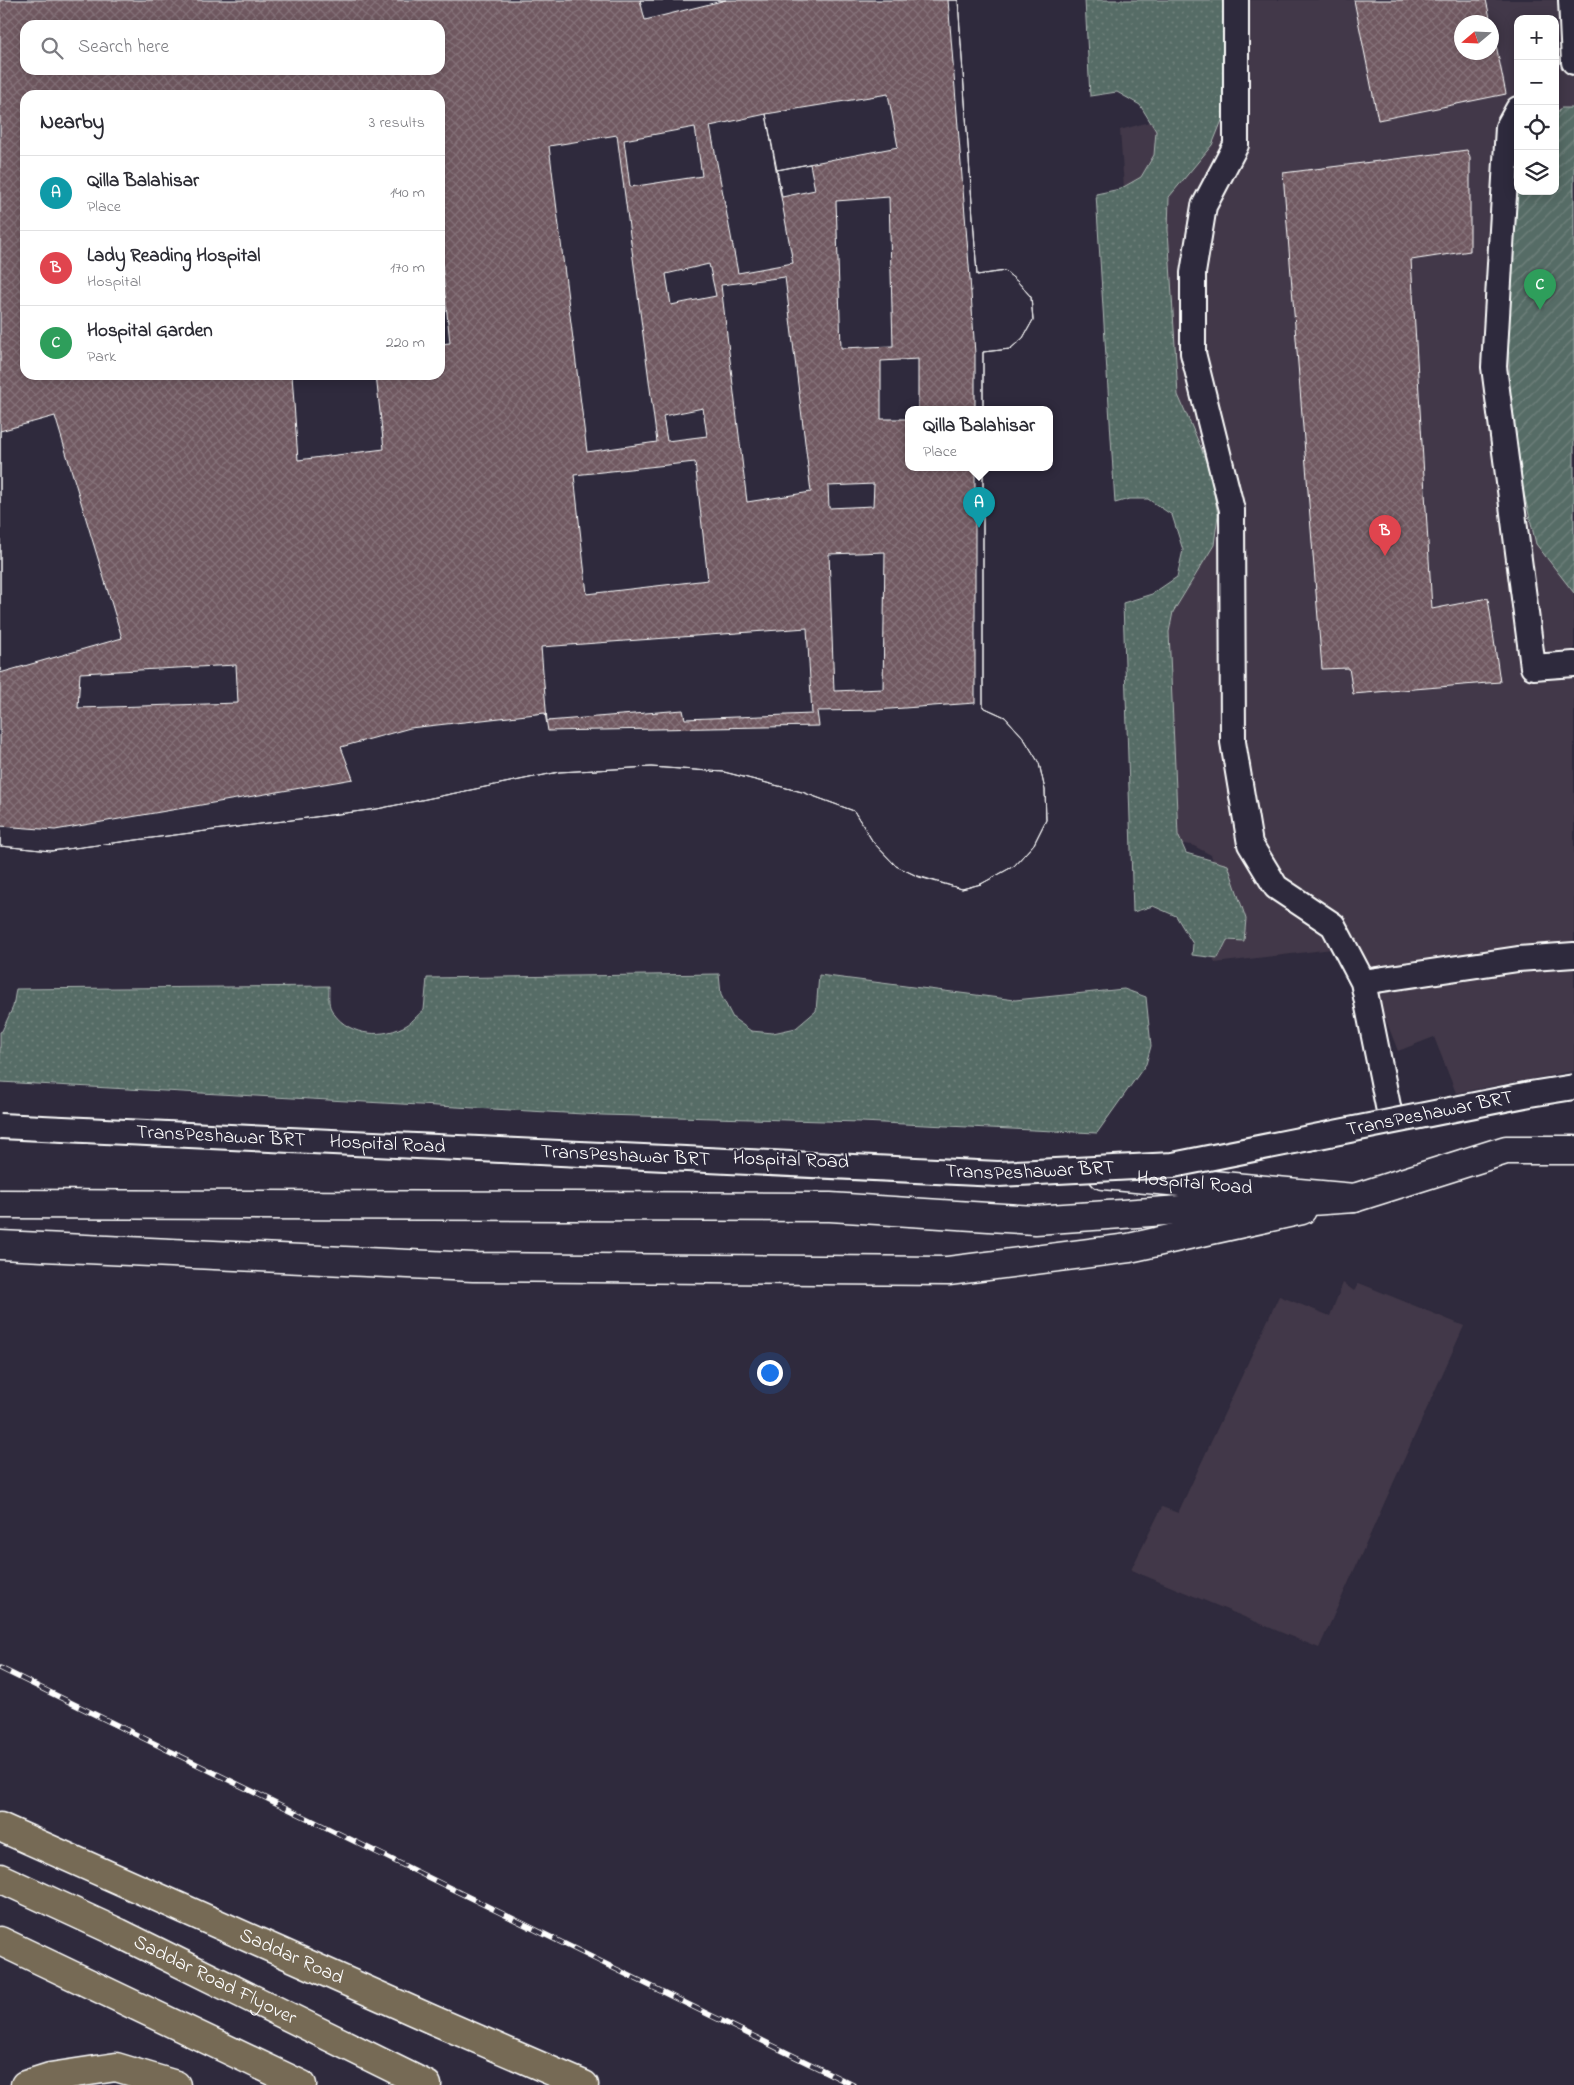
<!DOCTYPE html>
<meta charset="utf-8">
<style>
:root{--surface:#fff;--page:#f2f2f3;--text:#2b2b33;--muted:#7c7c81;--line:#e1e1e2;--accent:#8a764a}
body{margin:0;font-family:"Indie Flower",sans-serif;background:var(--page);color:var(--text)}
.controls{position:absolute;right:15px;top:15px;display:grid;overflow:hidden;border-radius:10px;box-shadow:0 2px 12px #0003}
.controls button{width:45px;height:45px;display:grid;place-items:center;padding:0;border:0;border-bottom:1px solid var(--line);background:var(--surface);color:var(--text);font:25px sans-serif}
.compass{position:absolute;left:1454px;top:15px;width:45px;height:45px;border-radius:50%;background:var(--surface);box-shadow:0 2px 12px #0003;rotate:251deg}
.you{position:absolute;left:769px;top:1372px;width:18px;height:18px;margin:-12px;border:4px solid #fff;border-radius:50%;background:#1a73e8;box-shadow:0 0 0 8px #1a73e833}
.badge{display:grid;place-items:center;width:32px;height:32px;border-radius:50%;background:var(--accent);color:#fff;font-size:16px;font-weight:700}
.pin{position:absolute;translate:-50% -41px;filter:drop-shadow(0 1px 2px #0008)}
.pin::after{content:'';position:absolute;top:26px;width:18px;height:15px;background:inherit;clip-path:polygon(0 0,100% 0,50% 100%)}
.popup{position:absolute;left:905px;top:406px;width:148px;height:65px;box-sizing:border-box;display:grid;place-content:center;border-radius:10px;background:var(--surface);filter:drop-shadow(0 1px 4px #0005);font-size:16px;white-space:nowrap;color:var(--muted)}
.popup b{font-size:19px;color:var(--text)}
.popup::after{content:'';position:absolute;left:50%;top:100%;margin-left:-10px;border:10px solid transparent;border-top-color:var(--surface)}
.list{margin:0;padding:0;list-style:none}
h2{display:flex;justify-content:space-between;align-items:center;height:65px;margin:0;padding:0 20px;font-size:21px}
h2 small{font-size:16px;font-weight:400;color:var(--muted)}
.list li{display:grid;grid-template-columns:32px 1fr auto;gap:15px;align-items:center;box-sizing:border-box;height:75px;padding:0 20px;border-top:1px solid var(--line)}
.list b{display:block;font-size:19px;white-space:nowrap}
.list p{margin:0;font-size:16px;white-space:nowrap;color:var(--muted)}
.list em{font-size:16px;font-style:normal;color:var(--muted)}
.icon{flex:none;width:28px;height:28px;fill:none;stroke:currentColor;stroke-width:2;stroke-linecap:round;stroke-linejoin:round}
.map{position:relative;flex:none;width:1574px;height:2085px;overflow:hidden}
.search{position:absolute;background:var(--surface);box-shadow:0 2px 12px #0003;left:20px;top:20px;width:425px;height:55px;display:flex;align-items:center;gap:12px;box-sizing:border-box;padding:0 18px;border-radius:15px;color:var(--muted);font-size:19px}
.panel{position:absolute;background:var(--surface);box-shadow:0 2px 12px #0003;left:20px;top:90px;width:425px;height:290px;border-radius:15px}
.map>svg:first-child{display:block}
.built{fill:#423848;fill-rule:evenodd}
.grass{fill:url(#grass-dots);stroke:#abb6b2}
.garden{fill:url(#garden-furrows);stroke:#abb6b2}
.building{fill:url(#building-cross-hatch);stroke:#fff;fill-rule:evenodd}
.lines{fill:none;stroke-linecap:round;stroke-linejoin:round}
.service-casing{stroke:#fff;stroke-width:28}
.tertiary-casing{stroke:#fff;stroke-width:31}
.secondary-casing{stroke:#fff;stroke-width:31}
.primary-casing{stroke:#fff;stroke-width:31}
.service{stroke:#2f2a3d;stroke-width:24}
.tertiary{stroke:#2f2a3d;stroke-width:28}
.secondary{stroke:#2f2a3d;stroke-width:28}
.primary{stroke:#766a54;stroke-width:28}
.rail-casing{stroke:#fff;stroke-width:5.5}
.rail{stroke:#2f2a3d;stroke-width:4;stroke-dasharray:11;stroke-linecap:butt}
.service-bridge-casing{stroke:#fff;stroke-width:28;stroke-linecap:butt}
.service-bridge{stroke:#2f2a3d;stroke-width:24}
.labels{text-anchor:middle;dominant-baseline:central;stroke-width:4;stroke-linejoin:round;paint-order:stroke}
.street-label{font-size:20px;fill:#fff;stroke:#2f2a3d}
</style>
<div class="map">
<svg width="1574" height="2085" viewBox="0 0 1574 2085">
<defs>
<pattern id="grass-dots" width="8" height="8" patternUnits="userSpaceOnUse" patternTransform="scale(1.25)"><rect width="8" height="8" fill="#576c66"/><path d="M2 2h.1M6 6h.1" fill="none" stroke="#70827d" stroke-width="1.8" stroke-linecap="round"/></pattern>
<pattern id="garden-furrows" width="10" height="10" patternUnits="userSpaceOnUse" patternTransform="scale(1.25)"><rect width="10" height="10" fill="#576c66"/><path d="M-1 1l2-2M0 10L10 0M9 11l2-2" fill="none" stroke="#70827d"/></pattern>
<pattern id="building-cross-hatch" width="8" height="8" patternUnits="userSpaceOnUse" patternTransform="scale(1.25)"><rect width="8" height="8" fill="#705961"/><path d="M0 0l8 8M0 8l8-8" fill="none" stroke="#857279"/></pattern>
</defs>
<rect width="100%" height="100%" fill="#2f2a3d"/>
<filter id="ink" filterUnits="userSpaceOnUse"><feTurbulence type="fractalNoise" baseFrequency=".02" numOctaves="2"/><feDisplacementMap in="SourceGraphic" scale="10" xChannelSelector="R" yChannelSelector="G"/><feConvolveMatrix kernelMatrix="1 2 1 2 8 2 1 2 1" color-interpolation-filters="sRGB"/></filter>
<g filter="url(#ink)">
<path class="built" d="M1108,0H1574V1071L1456,1093L1434,1037L1398,1051L1357,946L1215,963L1204,930L1219,878L1211,855L1192,845L1167,842L1166,600L1202,544L1143,462L1120,130L1149,122L1171,104ZM1518,19H1555V191H1518ZM1462,22H1492V52H1462Z
M1343,1283L1354,1291L1359,1283L1464,1326L1319,1648L1131,1570L1162,1507L1178,1513L1279,1296L1330,1316Z"/>
<path class="grass" d="M1085,0H1223L1227,27V108L1212,145L1169,197L1168,230L1178,395L1202,450L1211,477L1218,515L1214,545L1173,612L1169,632L1178,835L1186,853L1228,865L1246,919L1244,941L1227,940L1218,958L1192,955L1193,944L1176,916L1153,906L1133,912L1123,603L1152,594L1177,577L1183,550L1172,515L1148,499H1129L1115,503L1096,194L1120,189L1141,177L1154,155L1156,131L1140,105L1117,92L1090,96Z
M719,974L721,995L733,1018L751,1031L773,1033L796,1028L816,1011L819,975L1015,1000L1124,989L1146,997L1151,1046L1146,1064L1097,1133L861,1122L602,1115L0,1082V1032L2,1031L13,1007L16,989L329,986C329,993 328,1004 331,1009C345,1035 379,1039 403,1027C411,1024 417,1015 424,1010L427,978Z"/>
<path class="garden" d="M1561,108H1574V593L1536,544L1512,443L1505,258L1519,191H1555V117Z"/>
<path class="building" d="M0,0H958L977,275L1005,271L1018,282L1031,297L1033,320L1023,338L1010,349L983,352V409H909V467H983V707L1005,717L1023,737L1039,763L1045,790L1046,820L1034,844L1014,866L981,884L962,889L919,877L896,866L873,842L854,811L802,792L724,772L651,767L559,772L377,809L51,851L0,846ZM25,25H440V70H25ZM25,95H440V375H25Z
M640,0H726L645,20Z
M948,0H958L977,275L1005,271L1018,282L1031,297L1033,320L1023,338L1010,349L983,352V409H975V354L970,278Z
M1354,0H1486L1491,22H1462V52H1492V25L1506,94L1378,120Z
M888,94L898,147L777,170L766,114Z
M766,114L793,263L738,273L710,126Z
M695,127L702,176L630,187L624,140Z
M617,135L657,442L587,452L549,146Z
M1467,150L1470,157V251L1411,260L1432,609L1488,598L1500,682L1353,694L1349,668L1322,669L1283,173Z
M810,164L815,190L782,197L777,170Z
M889,197L893,346L841,348L836,201Z
M440,243L450,343L440,344Z
M709,264L716,296L671,305L666,274Z
M785,277L811,492L747,502L721,285Z
M918,359V409H909V419H881V361Z
M292,375H376L384,449L298,460Z
M703,408L707,436L667,441L663,416Z
M55,416L122,638L0,673V431Z
M695,462L708,580L587,594L574,475Z
M975,467H983V707L1005,717L1023,737L1039,763L1045,790L1046,820L1034,844L1014,866L981,884L962,889L915,875L896,866L873,842L854,811L802,792L724,772L651,767L559,772L377,809L51,851L0,846V826L55,830L353,779L341,747L410,728L545,713L548,731L819,726L817,711L876,710L975,703Z
M874,484L873,506L829,508L828,486Z
M885,552L883,689L834,691L829,554Z
M807,628L812,714L685,719L683,710L547,721L541,647Z
M236,665L238,703L78,708L80,673Z"/>
<g class="lines">
<g class="service-casing">
<path id="service" d="M1236,0V145L1204,206L1193,273V353L1232,510L1233,742L1250,844L1276,887L1333,925L1363,982L1391,1121
M1571,0L1574,62
M1518,109L1508,127L1494,367L1533,667L1574,664
M1363,982L1518,959L1574,955"/>
</g>
<g class="tertiary-casing">
<g id="tertiary">
<path id="s1" d="M1103,1175L1354,1198L1506,1150H1574"/>
<path d="M0,1245L473,1267L948,1271L1129,1248L1302,1210"/>
</g>
</g>
<g class="secondary-casing">
<path id="secondary" d="M0,1204L830,1207L1035,1220L1354,1198"/>
</g>
<g class="primary-casing">
<g id="primary">
<path id="s2" d="M0,1827L431,2019L584,2085"/>
<path id="s3" d="M0,1878L119,1933L427,2085"/>
<path d="M0,1941L302,2085"/>
<path d="M25,2085L50,2077L116,2067L176,2085"/>
</g>
</g>
<use href="#service" class="service"/>
<use href="#tertiary" class="tertiary"/>
<use href="#secondary" class="secondary"/>
<use href="#primary" class="primary"/>
<g class="rail-casing">
<path id="rail" d="M0,1668L853,2085"/>
</g>
<use href="#rail" class="rail"/>
<g class="service-bridge-casing">
<g id="service-bridge">
<path id="s4" d="M0,1126L998,1174L1173,1165L1530,1094L1574,1087"/>
</g>
</g>
<use href="#service-bridge" class="service-bridge"/>
</g>
</g>
<g class="labels">
<g class="street-label">
<text stroke="none"><textPath href="#s4" startOffset="1436">TransPeshawar BRT</textPath></text>
<text stroke="none"><textPath href="#s4" startOffset="221">TransPeshawar BRT</textPath></text>
<text stroke="none"><textPath href="#s4" startOffset="388">Hospital Road</textPath></text>
<text stroke="none"><textPath href="#s4" startOffset="626">TransPeshawar BRT</textPath></text>
<text transform="translate(791 1161) rotate(2)">Hospital Road</text>
<text stroke="none"><textPath href="#s4" startOffset="1031">TransPeshawar BRT</textPath></text>
<text stroke="none"><textPath href="#s1" startOffset="92">Hospital Road</textPath></text>
<text stroke="none"><textPath href="#s2" startOffset="319">Saddar Road</textPath></text>
<text stroke="none"><textPath href="#s3" startOffset="238">Saddar Road Flyover</textPath></text>
</g>
</g>
</svg>
<div class="controls">
<button>+</button>
<button>−</button>
<button><svg class="icon" aria-label="locate" viewBox="0 0 24 24"><circle cx="12" cy="12" r="6"/><path d="M12 2v4M12 18v4M2 12h4M18 12h4"/></svg></button>
<button><svg class="icon" aria-label="layers" viewBox="0 0 24 24"><path d="M12 4l9 5-9 5-9-5zM3 14l9 5 9-5"/></svg></button>
</div>
<svg class="compass" viewBox="-18 -18 36 36"><path d="M0-13l5 13h-10z" fill="#e53935"/><path d="M0 13l5-13h-10z" fill="#7c7c81"/></svg>
<div class="you"></div>
<div class="pin badge" style="left:979px;top:528px;background:#0f9aa8">A</div>
<div class="popup"><b>Qilla Balahisar</b>Place</div>
<div class="pin badge" style="left:1385px;top:556px;background:#e0444e">B</div>
<div class="pin badge" style="left:1540px;top:310px;background:#2e9e5b">C</div>
<div class="search"><svg class="icon" aria-label="search" viewBox="0 0 24 24"><circle cx="10" cy="10" r="6"/><path d="M15 15l6 6"/></svg>Search here</div>
<section class="panel">
<h2>Nearby<small>3 results</small></h2>
<ul class="list">
<li><span class="badge" style="background:#0f9aa8">A</span><div><b>Qilla Balahisar</b><p>Place</p></div><em>140 m</em></li>
<li><span class="badge" style="background:#e0444e">B</span><div><b>Lady Reading Hospital</b><p>Hospital</p></div><em>170 m</em></li>
<li><span class="badge" style="background:#2e9e5b">C</span><div><b>Hospital Garden</b><p>Park</p></div><em>220 m</em></li>
</ul>
</section>
</div>
